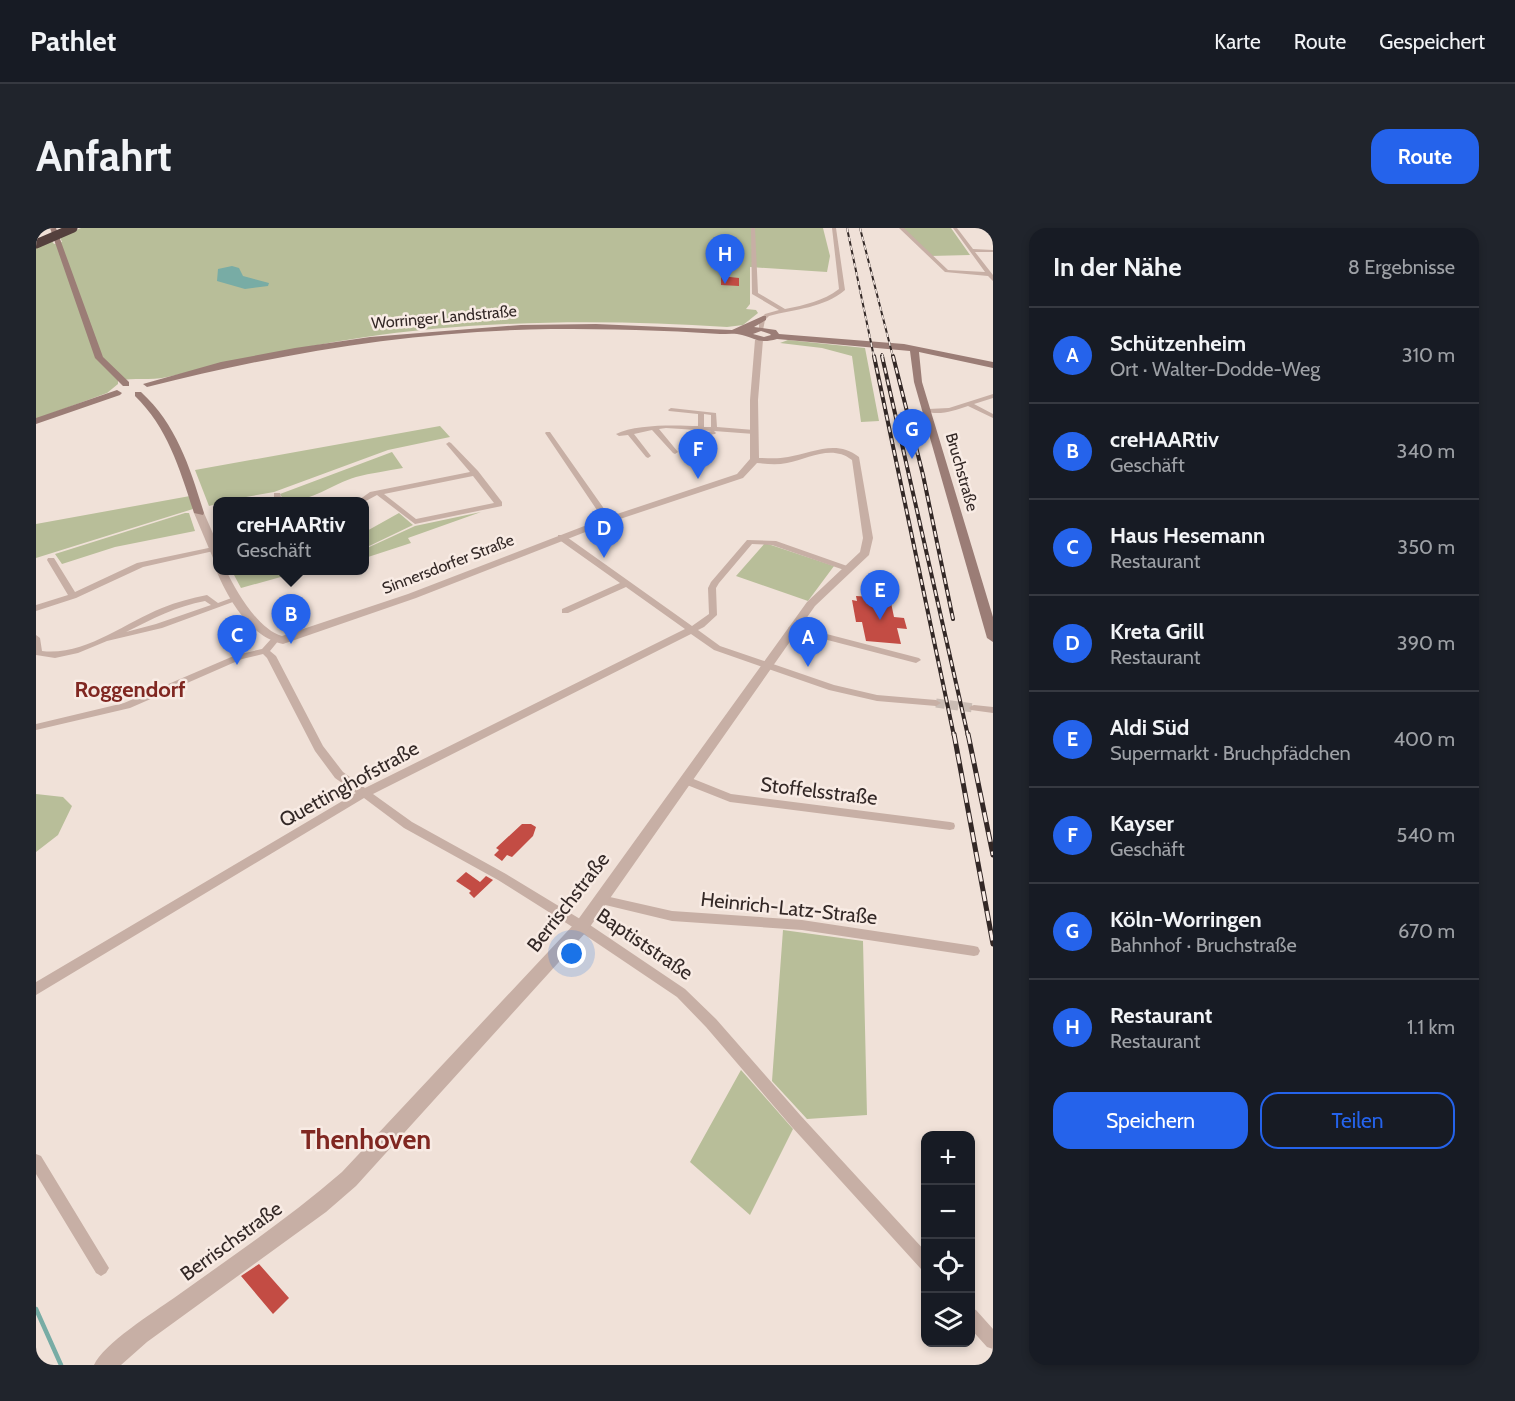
<!DOCTYPE html>
<html lang="de">
<meta charset="utf-8">
<style>
:root{--surface:#171b24;--page:#20242c;--text:#f1f3f6;--muted:#9ea1a6;--line:#363941;--accent:#2563eb}
body{margin:0;font-family:Cabin,sans-serif;background:var(--page);color:var(--text)}
.controls{position:absolute;right:18px;bottom:18px;display:grid;overflow:hidden;border-radius:12px;box-shadow:0 3px 9px #0003}
.controls button{width:54px;height:54px;display:grid;place-items:center;padding:0;border:0;border-bottom:2px solid var(--line);background:var(--surface);color:var(--text);font:30px sans-serif}
.you{position:absolute;left:536px;top:726px;width:21px;height:21px;margin:-15px;border:4px solid #fff;border-radius:50%;background:#1a73e8;box-shadow:0 0 0 9px #1a73e833}
.badge{display:grid;place-items:center;width:39px;height:39px;border-radius:50%;background:var(--accent);color:#fff;font-size:20px;font-weight:700}
.pin{position:absolute;translate:-50% -50px;filter:drop-shadow(0 2px 3px #0008)}
.pin::after{content:'';position:absolute;top:32px;width:21px;height:18px;background:inherit;clip-path:polygon(0 0,100% 0,50% 100%)}
.popup{position:absolute;left:177px;top:269px;width:156px;height:78px;box-sizing:border-box;display:grid;place-content:center;border-radius:12px;background:var(--surface);filter:drop-shadow(0 2px 4px #0005);font-size:20px;white-space:nowrap;color:var(--muted)}
.popup b{font-size:22px;color:var(--text)}
.popup::after{content:'';position:absolute;left:50%;top:100%;margin-left:-12px;border:12px solid transparent;border-top-color:var(--surface)}
.list{margin:0;padding:0;list-style:none}
h2{display:flex;justify-content:space-between;align-items:center;height:78px;margin:0;padding:0 24px;font-size:26px}
h2 small{font-size:20px;font-weight:400;color:var(--muted)}
.list li{display:grid;grid-template-columns:39px 1fr auto;gap:18px;align-items:center;box-sizing:border-box;height:96px;padding:0 24px;border-top:2px solid var(--line)}
.list b{display:block;font-size:22px;white-space:nowrap}
.list p{margin:0;font-size:20px;white-space:nowrap;color:var(--muted)}
.list em{font-size:20px;font-style:normal;color:var(--muted)}
.actions{display:flex;gap:12px;padding:18px 24px}
.actions a{flex:1;padding:14px 0;border:2px solid var(--accent);border-radius:18px;text-align:center;font-size:21px;color:var(--accent)}
.actions .main{background:var(--accent);color:#fff}
.icon{flex:none;width:33px;height:33px;fill:none;stroke:currentColor;stroke-width:2;stroke-linecap:round;stroke-linejoin:round}
.map{position:relative;flex:none;width:957px;height:1137px;overflow:hidden;border-radius:18px}
header{display:flex;align-items:center;gap:36px;box-sizing:border-box;height:84px;padding:0 30px;background:var(--surface);border-bottom:2px solid var(--line)}
header strong{font-size:28px}
nav{display:flex;gap:33px;margin-inline-start:auto;font-size:21px}
.intro{display:flex;align-items:center;justify-content:space-between;box-sizing:border-box;height:144px;padding:0 36px}
h1{margin:0;font-size:42px}
.button{padding:15px 27px;border-radius:18px;background:var(--accent);color:#fff;font-size:21px;font-weight:700}
main{display:flex;gap:36px;padding:0 36px}
aside{flex:1;background:var(--surface);border-radius:18px;box-shadow:0 3px 9px #0003}
.map>svg:first-child{display:block}
.green{fill:#b8be99}
.water{fill:#78aca5}
.lines{fill:none;stroke-linecap:round;stroke-linejoin:round}
.stream{stroke:#78aca5;stroke-width:4.5}
.building{fill:#c34c44}
.minor-tunnel{stroke:#cabcb4;stroke-width:9;stroke-dasharray:9 4.5;stroke-linecap:butt}
.minor{fill:#c7afa5;fill-rule:evenodd}
.tertiary{fill:#c7afa5;fill-rule:evenodd}
.secondary{fill:#9b7d76;fill-rule:evenodd}
.rail-far2-casing{stroke:#332826;stroke-width:2}
.rail-far1-casing{stroke:#332826;stroke-width:4}
.rail-casing{stroke:#332826;stroke-width:5}
.rail-far2{stroke:#f8ebe4;stroke-width:1.5;stroke-dasharray:4.5;stroke-linecap:butt}
.rail-far1{stroke:#f8ebe4;stroke-width:2;stroke-dasharray:6;stroke-linecap:butt}
.rail{stroke:#f8ebe4;stroke-width:3;stroke-dasharray:10;stroke-linecap:butt}
.motorway-bridge{stroke:#54403d;stroke-width:9}
.labels{text-anchor:middle;dominant-baseline:central;stroke-width:5;stroke-linejoin:round;paint-order:stroke}
.far-street-label{font-size:16px;fill:#332826;stroke:#f8ebe4}
.street-label{font-size:20px;fill:#332826;stroke:#f8ebe4}
.quarter-label{font-size:22px;font-weight:bold;fill:#802721;stroke:#f8ebe4}
.near-quarter-label{font-size:27px;font-weight:bold;fill:#802721;stroke:#f8ebe4}
</style>
<header>
<strong>Pathlet</strong>
<nav><a>Karte</a><a>Route</a><a>Gespeichert</a></nav>
</header>
<div class="intro"><h1>Anfahrt</h1><a class="button">Route</a></div>
<main>
<div class="map">
<svg width="957" height="1137" viewBox="0 0 957 1137">
<rect width="100%" height="100%" fill="#f0e1d8"/>
<path class="green" d="M45,0H787L794,28L791,44L714,39V76L710,81L720,82L722,85L707,97L691,99C569,91 444,92 323,110C258,120 195,135 131,149C114,153 98,149 82,153V156L71,165L0,191V18L16,13L18,16L26,14L24,9Z
M867,0H915L934,27L894,28Z
M752,112L829,120L843,193L825,194L816,128L786,120L744,115Z
M404,198L414,209L352,222L238,264L182,274L181,276L173,278L159,242Z
M356,224L367,240C351,243 335,245 320,249C294,257 276,274 248,273L244,266Z
M154,268L157,281L0,330V296Z
M445,284L372,310L375,315L329,330V321L379,298Z
M149,285H153L159,303L79,319L26,336L19,326Z
M363,285L377,297L329,320V304Z
M729,315L798,338L772,373L700,348Z
M217,343V342L266,343L205,360L198,347Z
M0,566L27,569L36,578L22,607L0,624Z
M747,702L827,713L831,887L771,891L736,853Z
M705,842L757,901L714,987L654,934Z"/>
<path class="water" d="M196,38L203,40L207,48L233,55L232,58L209,61L181,53L182,41Z"/>
<g class="lines">
<path class="stream" d="M0,1081L25,1137"/>
</g>
<path class="building" d="M685,48L703,50V58L685,57Z
M820,368L854,370L858,389L868,390L871,401L861,400L865,416L830,413L826,394H820L816,372L821,373Z
M486,596H495L500,599L497,608L476,629L471,627L466,633L458,627L463,622L460,620Z
M430,644L444,654L450,648L457,652L438,670L433,665L435,663L420,653Z
M223,1036L253,1070L237,1086L205,1048Z"/>
<g class="lines">
<path class="minor-tunnel" d="M900,475L938,480"/>
<path class="minor" d="M715,0H719L722,65L749,81C769,77 787,73 803,61L796,0H800L809,62C788,80 759,81 733,88L729,92L727,102H723V92L729,86L743,82L716,66Z
M863,0H868L912,42L949,44L917,0H921L937,21L957,22V24H939L957,47V53L952,48L909,44Z
M954,0H957V7L955,6Z
M957,166V170L938,176L957,186V190L932,178C918,183 902,188 889,183L892,181L913,180Z
M635,180L680,185L681,199L718,202L721,204L718,206L678,203L680,205L679,206L659,209L669,220L666,222L649,206L652,204L656,206L676,203L630,200L623,201L642,224L639,226L637,225L616,202L598,206L615,228L612,230L610,229L592,207L583,208L580,206C599,196 639,197 662,198V186L633,183L632,182ZM668,186L675,187V199H668Z
M510,204H514L576,292L575,294H569L509,205Z
M413,214L415,215L442,243L466,274V278L379,296L341,267L328,274H320L334,264L434,244L411,217L410,216ZM437,248L458,275L380,291L348,266Z
M238,265H244L246,274H238Z
M522,307H528L656,398L673,386L672,360L675,354L711,312L740,313L814,339L815,341L811,343L736,317L716,316L683,355L680,360L681,387L668,399L662,402L684,418L798,457L841,467L900,472L905,475L900,478L841,473L793,462L678,422L655,406L337,566L376,594L470,646L554,697L649,761L680,791L765,888L890,1024V1043L885,1041L755,898L670,799L641,769L546,705L462,652L368,600L328,570L0,767V754L320,565L299,550L279,523L231,430L227,426L206,431L94,480L0,502V496L88,475L200,427L226,421L236,410L239,409L243,412L234,423L240,428L287,518L307,544L329,560L649,401L590,359L532,385H526V381L584,355L522,311Z
M182,318V322L107,339L40,370L0,383V377L32,367L11,332L12,330H18L39,364L101,335Z
M171,367L182,375L201,368L205,371L126,400L71,413L42,425L19,430L0,427V407L4,410L6,423C49,428 88,395 126,380C141,374 155,370 171,367ZM169,373L175,377L120,396L90,404C116,391 141,378 169,373Z
M756,397L883,430L885,432L880,435L753,402L752,400Z
M938,477L957,479V485L935,482L933,480L935,478Z
M650,548L695,566L914,594L918,595L919,598L918,601L914,602L694,574L646,555L645,552Z
M565,667L636,683L766,692L938,718L942,719L944,723L942,727L938,728L766,702L636,693L561,675L559,672L561,669Z
M0,926L5,928L70,1035L73,1040L70,1045L65,1048L60,1045L0,946Z
M934,1080L940,1082L957,1101V1121L951,1119L934,1100Z"/>
<path class="tertiary" d="M723,110L727,112L722,172L723,230C733,230 742,231 752,229C777,225 800,211 823,229L837,310L833,327L779,378L551,703L320,958L290,984L111,1114L85,1137H58C67,1116 118,1084 138,1070C195,1029 253,990 306,944L541,693L771,374L824,324L827,310L816,232C795,216 773,231 751,235C741,237 731,236 721,235L707,250L575,294L380,370L247,416C214,409 192,371 180,342L182,340V342H190C200,364 223,402 246,408L372,366L569,290L701,246L714,231V172L719,112Z
M163,282L168,285L182,317V333L177,330L158,285Z"/>
<path class="secondary" d="M14,0H20L67,129L93,154V158H87L59,130Z
M727,88H730V92L718,99L740,102L743,106L868,116L957,134V140L883,124L886,154L957,389V414L951,410L878,154L874,123L741,111C724,116 721,111 706,107C700,105 691,106 684,106C628,102 572,101 515,101C376,103 245,125 111,159L107,156L185,134L259,120L334,109L485,97L560,96L696,102ZM725,103L734,106L735,107L728,109L717,106Z
M81,162L86,165L84,167L0,196V190Z
M99,164H105C141,197 154,240 168,285L167,287L158,285C144,242 132,200 99,168Z"/>
<g class="rail-far2-casing">
<path id="rail-far2" d="M811,0L838,129
M824,0L857,129
M846,126L847,129"/>
</g>
<g class="rail-far1-casing">
<path id="rail-far1" d="M838,128L918,508
M846,128L932,508
M857,128L887,247L917,391"/>
</g>
<g class="rail-casing">
<path id="rail" d="M918,506L957,716
M932,506L957,627"/>
</g>
<use href="#rail-far2" class="rail-far2"/>
<use href="#rail-far1" class="rail-far1"/>
<use href="#rail" class="rail"/>
<path class="motorway-bridge" d="M0,16L37,0"/>
</g>
<g class="labels">
<g class="far-street-label">
<text transform="translate(408 89) rotate(-5)">Worringer Landstraße</text>
<text transform="translate(926 244) rotate(74)">Bruchstraße</text>
<text transform="translate(412 336) rotate(-21)">Sinnersdorfer Straße</text>
</g>
<g class="street-label">
<text transform="translate(313 556) rotate(-29)">Quettinghofstraße</text>
<text transform="translate(783 563) rotate(7)">Stoffelsstraße</text>
<text transform="translate(532 674) rotate(-52)">Berrischstraße</text>
<text transform="translate(753 680) rotate(6)">Heinrich-Latz-Straße</text>
<text transform="translate(609 716) rotate(34)">Baptiststraße</text>
<text transform="translate(195 1013) rotate(-36)">Berrischstraße</text>
</g>
<g class="quarter-label">
<text x="94" y="461">Roggendorf</text>
</g>
<g class="near-quarter-label">
<text x="330" y="911">Thenhoven</text>
</g>
</g>
</svg>
<div class="controls">
<button>+</button>
<button>−</button>
<button><svg class="icon" aria-label="locate" viewBox="0 0 24 24"><circle cx="12" cy="12" r="6"/><path d="M12 2v4M12 18v4M2 12h4M18 12h4"/></svg></button>
<button><svg class="icon" aria-label="layers" viewBox="0 0 24 24"><path d="M12 4l9 5-9 5-9-5zM3 14l9 5 9-5"/></svg></button>
</div>
<div class="you"></div>
<div class="pin badge" style="left:772px;top:439px">A</div>
<div class="pin badge" style="left:255px;top:416px">B</div>
<div class="popup"><b>creHAARtiv</b>Geschäft</div>
<div class="pin badge" style="left:201px;top:437px">C</div>
<div class="pin badge" style="left:568px;top:330px">D</div>
<div class="pin badge" style="left:844px;top:392px">E</div>
<div class="pin badge" style="left:662px;top:251px">F</div>
<div class="pin badge" style="left:876px;top:231px">G</div>
<div class="pin badge" style="left:689px;top:56px">H</div>
</div>
<aside>
<h2>In der Nähe<small>8 Ergebnisse</small></h2>
<ul class="list">
<li><span class="badge">A</span><div><b>Schützenheim</b><p>Ort · Walter-Dodde-Weg</p></div><em>310 m</em></li>
<li><span class="badge">B</span><div><b>creHAARtiv</b><p>Geschäft</p></div><em>340 m</em></li>
<li><span class="badge">C</span><div><b>Haus Hesemann</b><p>Restaurant</p></div><em>350 m</em></li>
<li><span class="badge">D</span><div><b>Kreta Grill</b><p>Restaurant</p></div><em>390 m</em></li>
<li><span class="badge">E</span><div><b>Aldi Süd</b><p>Supermarkt · Bruchpfädchen</p></div><em>400 m</em></li>
<li><span class="badge">F</span><div><b>Kayser</b><p>Geschäft</p></div><em>540 m</em></li>
<li><span class="badge">G</span><div><b>Köln-Worringen</b><p>Bahnhof · Bruchstraße</p></div><em>670 m</em></li>
<li><span class="badge">H</span><div><b>Restaurant</b><p>Restaurant</p></div><em>1.1 km</em></li>
</ul>
<div class="actions"><a class="main">Speichern</a><a>Teilen</a></div>
</aside>
</main>
